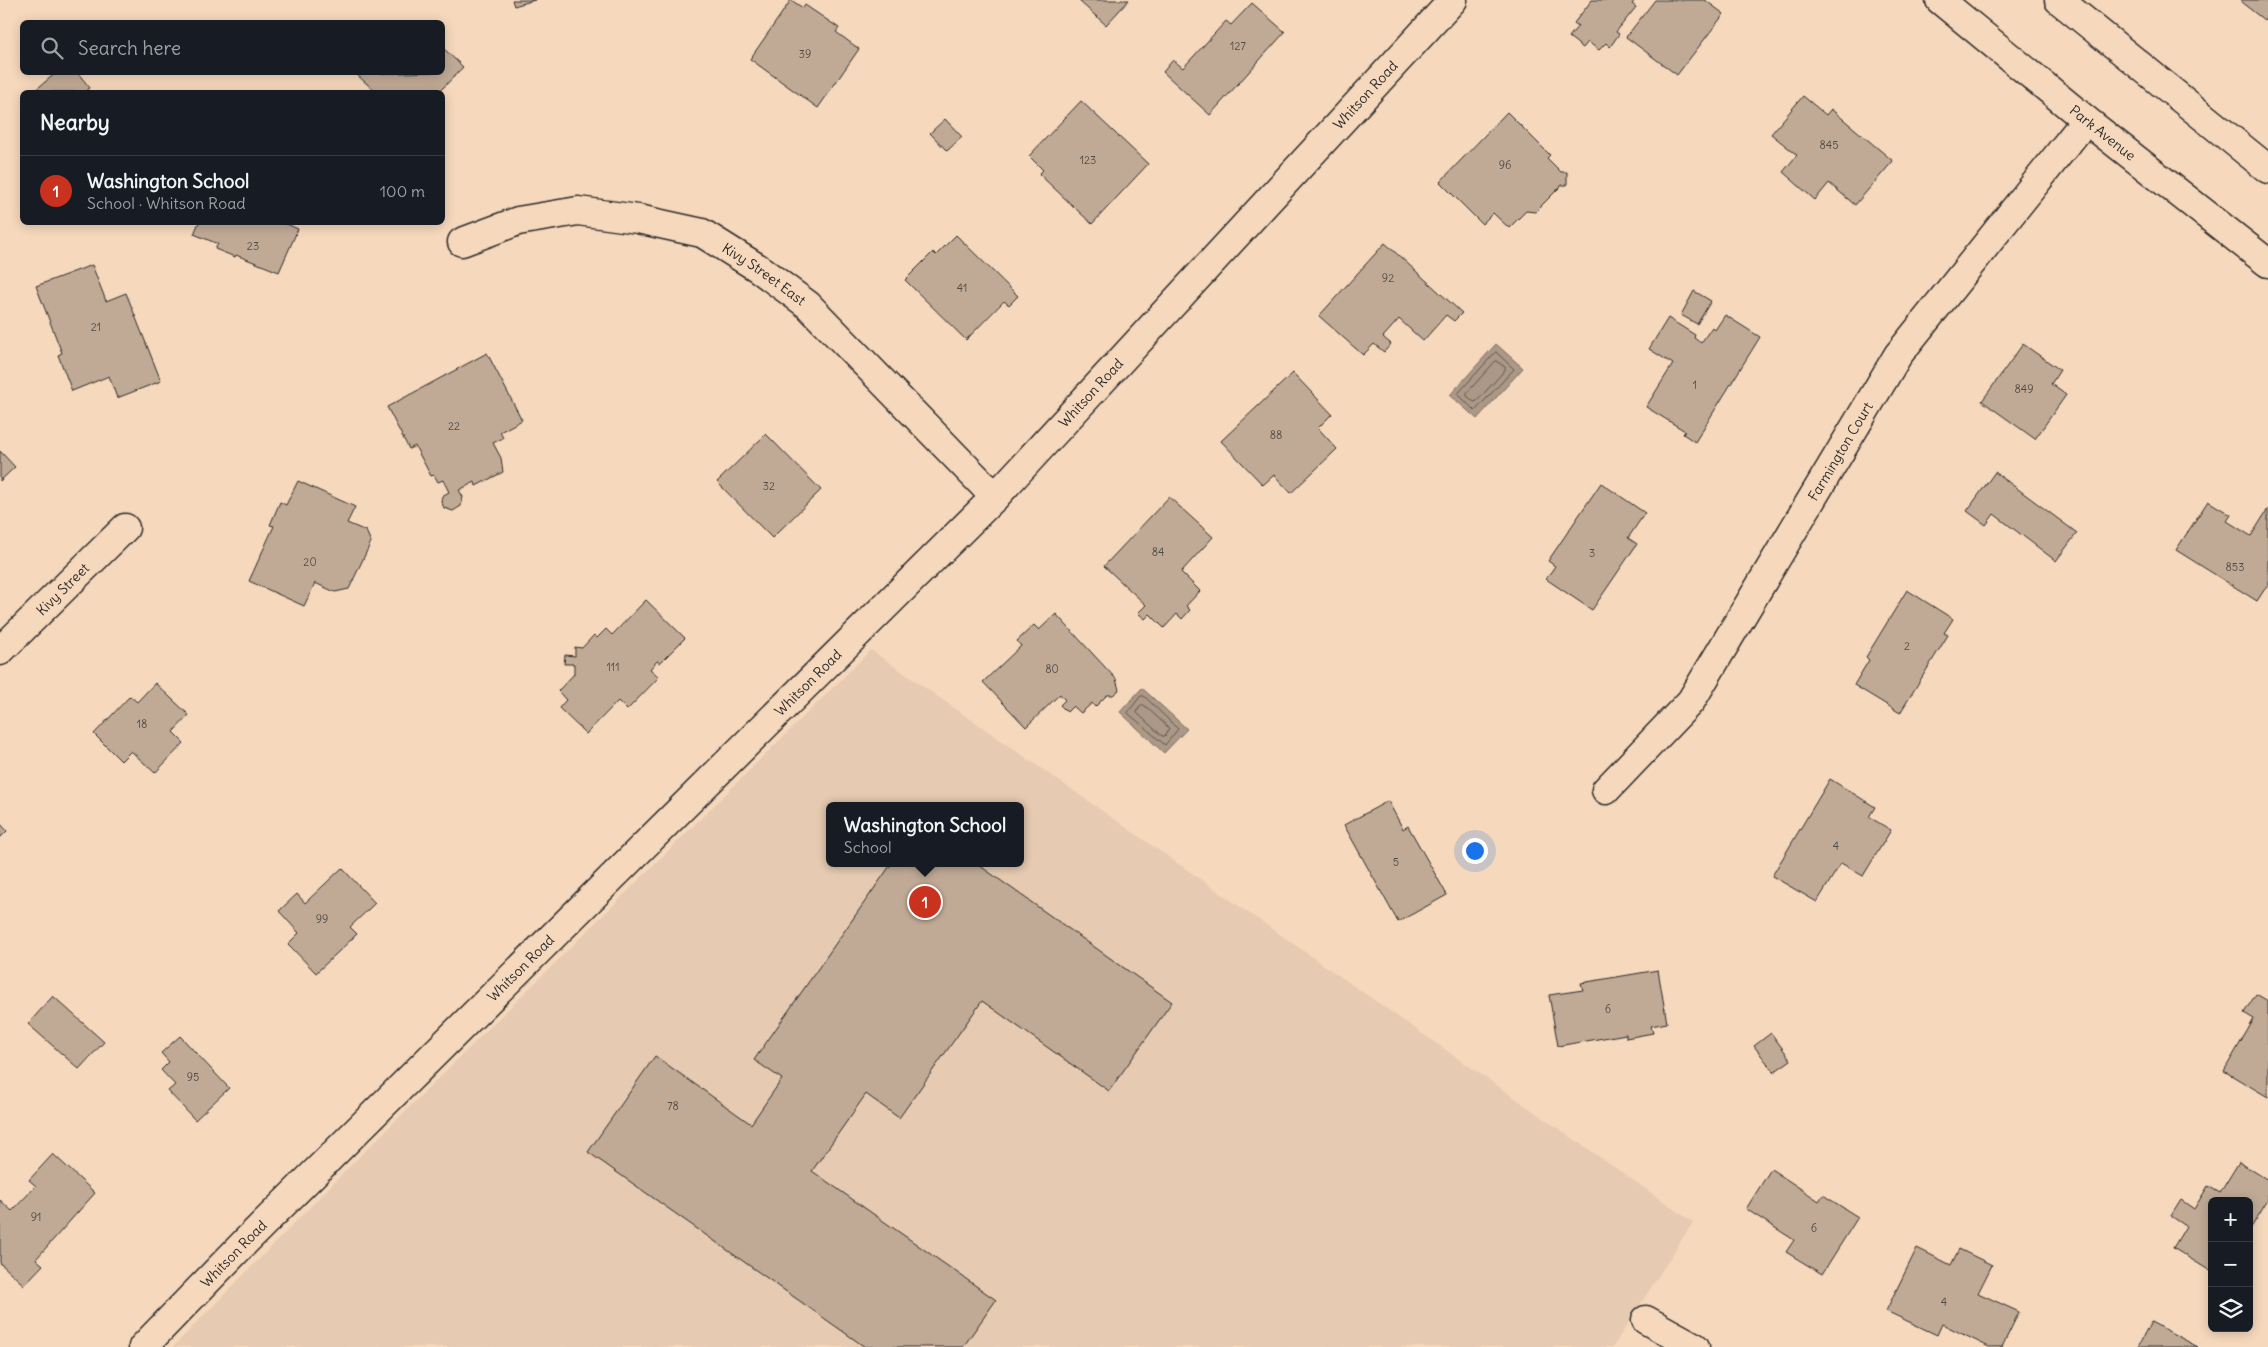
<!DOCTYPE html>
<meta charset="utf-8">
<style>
:root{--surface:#171b24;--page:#20242c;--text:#f1f3f6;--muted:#9ea1a6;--line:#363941;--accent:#c8321e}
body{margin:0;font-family:Delius,sans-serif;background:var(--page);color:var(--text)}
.controls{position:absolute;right:15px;bottom:15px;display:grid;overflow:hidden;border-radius:8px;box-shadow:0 2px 12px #0003}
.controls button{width:45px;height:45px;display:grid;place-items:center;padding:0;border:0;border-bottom:1px solid var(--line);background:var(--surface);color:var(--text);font:25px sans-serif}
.you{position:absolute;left:1474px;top:850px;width:18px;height:18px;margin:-12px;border:4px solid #fff;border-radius:50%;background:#1a73e8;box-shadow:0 0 0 8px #1a73e833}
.badge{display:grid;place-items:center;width:32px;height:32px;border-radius:50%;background:var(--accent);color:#fff;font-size:16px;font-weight:700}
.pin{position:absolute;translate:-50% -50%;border:2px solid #fff;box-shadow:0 1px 5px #0006}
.popup{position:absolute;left:826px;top:802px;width:198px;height:65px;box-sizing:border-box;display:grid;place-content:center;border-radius:8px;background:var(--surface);filter:drop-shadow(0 1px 4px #0005);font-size:16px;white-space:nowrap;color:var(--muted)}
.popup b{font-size:19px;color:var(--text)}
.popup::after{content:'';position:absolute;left:50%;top:100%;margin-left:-10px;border:10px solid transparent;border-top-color:var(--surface)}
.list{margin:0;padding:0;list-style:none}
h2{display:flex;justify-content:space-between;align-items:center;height:65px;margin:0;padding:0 20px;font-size:21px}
h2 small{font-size:16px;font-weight:400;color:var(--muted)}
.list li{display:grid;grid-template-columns:32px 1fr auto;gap:15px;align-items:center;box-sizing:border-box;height:70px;padding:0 20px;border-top:1px solid var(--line)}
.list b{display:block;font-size:19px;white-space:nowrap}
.list p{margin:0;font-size:16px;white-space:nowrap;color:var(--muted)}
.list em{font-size:16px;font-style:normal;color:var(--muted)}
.icon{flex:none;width:28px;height:28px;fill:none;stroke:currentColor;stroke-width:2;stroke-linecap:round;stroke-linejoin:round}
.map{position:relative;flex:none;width:2268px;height:1347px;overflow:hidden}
.search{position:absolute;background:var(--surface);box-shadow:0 2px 12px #0003;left:20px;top:20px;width:425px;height:55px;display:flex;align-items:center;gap:12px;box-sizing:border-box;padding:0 18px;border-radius:8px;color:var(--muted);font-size:19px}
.panel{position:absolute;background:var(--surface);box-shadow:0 2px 12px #0003;left:20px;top:90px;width:425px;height:135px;border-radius:8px}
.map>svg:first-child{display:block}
.built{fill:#e6cab1;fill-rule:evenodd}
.water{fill:#ab9886;stroke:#786c62}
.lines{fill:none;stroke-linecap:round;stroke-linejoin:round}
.shore{stroke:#5e574f;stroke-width:1}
.building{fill:#c0aa96;stroke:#2b2b2b}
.minor-casing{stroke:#2b2b2b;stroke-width:31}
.major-casing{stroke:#2b2b2b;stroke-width:31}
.minor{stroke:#f6d8bc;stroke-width:28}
.major{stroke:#f6d8bc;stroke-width:28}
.labels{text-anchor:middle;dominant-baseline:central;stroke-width:4;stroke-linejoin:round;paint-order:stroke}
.number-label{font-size:11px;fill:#504b46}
.street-label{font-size:14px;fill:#2b2b2b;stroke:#f6d8bc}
</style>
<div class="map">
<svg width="2268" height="1347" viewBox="0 0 2268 1347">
<rect width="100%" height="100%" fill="#f6d8bc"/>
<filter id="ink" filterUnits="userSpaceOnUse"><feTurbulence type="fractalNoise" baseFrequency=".02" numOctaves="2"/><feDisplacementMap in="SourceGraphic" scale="10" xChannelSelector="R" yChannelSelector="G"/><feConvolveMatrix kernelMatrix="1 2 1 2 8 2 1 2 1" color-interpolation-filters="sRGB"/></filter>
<g filter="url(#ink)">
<path class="built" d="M871,650L1693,1222L1613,1347H173L362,1154ZM830,806H1020V863H830Z"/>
<path class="water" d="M1496,344L1523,368L1477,419L1450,395Z
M1142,688L1187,729L1164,753L1120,712Z"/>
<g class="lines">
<path class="shore" d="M1496,352L1514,369L1475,411L1458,394Z
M1496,361L1505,367V370L1477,401L1474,402L1467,396V393Z
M1141,696H1144L1178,729L1165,745L1128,713Z
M1141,705H1144L1169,728L1165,736H1162L1137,713Z"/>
</g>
<path class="building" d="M512,0H535L514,6Z
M791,0L803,8L805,5L839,28L836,32L859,49L818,108L750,59Z
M1080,0H1129L1106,25L1079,1Z
M1592,0H1635L1632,4L1636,7L1616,32L1619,34L1610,47L1606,43L1599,50L1588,42L1583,48L1569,37L1578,26L1574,23Z
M1655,0H1705L1724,14L1677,75L1626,37Z
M2242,0H2268V14L2264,20L2241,2Z
M1252,3L1285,32L1210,115L1163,72L1173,60L1183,68L1226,21L1231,25Z
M442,47L463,67L439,92H376L356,74L442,72Z
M57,72H77L90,88L85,92H33Z
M1803,96L1826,115L1831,109L1893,161L1855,205L1829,183L1815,200L1783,172L1797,155L1771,134Z
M1081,101L1148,164L1092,224L1039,174L1043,170L1029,156Z
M1507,112L1550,155L1547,158L1561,172H1567V185H1562L1535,212L1526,211L1509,228L1493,213L1482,224L1440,182Z
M945,119L962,137L947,151L930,133Z
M199,222H282L298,229L279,272L236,255L235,257L215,249L218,244L194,234Z
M956,235L1018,296L1009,305L1004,301L966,340L905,280L933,252L936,255Z
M1385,243L1462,313L1454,321L1446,315L1423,341L1399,319L1383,337L1391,344L1384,352L1374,344L1363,355L1319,316Z
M92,265L106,301L126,293L161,381L117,398L109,376L72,391L58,355L62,353L36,286Z
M1694,291L1711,301L1697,324L1681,315Z
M1725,315L1760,337L1695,442L1683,434L1685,431L1646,407L1673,364L1649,349L1668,318L1695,335L1694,338L1701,343L1712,327L1715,330Z
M2023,344L2060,370L2051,384L2066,395L2035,439L1982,401Z
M487,353L522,420L500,432L503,438L493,443L501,458L503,472L476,486L475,482L459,490L463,497L461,506L453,511L444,508L441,501L442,496L449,492L443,480L438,482L434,475L431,476L415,446L409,449L387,407Z
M1293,373L1332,414L1318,428L1337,449L1291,493L1274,475L1263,485L1221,441Z
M766,434L821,490L772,538L717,482Z
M0,451L15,467L0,481Z
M1995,472L2077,533L2056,561L1994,514L1986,525L1967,511Z
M298,481L355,507L347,523L366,531L371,542L349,589L335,592L315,583L304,606L249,581L274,526L270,525L280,502L286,505Z
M1601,483L1645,513L1628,538L1637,544L1592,610L1546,579L1555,566L1548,561Z
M1169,497L1213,537L1181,572L1200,591L1186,606L1190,610L1182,619L1177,614L1164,628L1150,614L1145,619L1138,613L1146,605L1104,566Z
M2208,501L2231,515L2227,521L2251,536L2268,509V584L2257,601L2176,550Z
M1907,590L1953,619L1944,633L1948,635L1900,713L1854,685L1869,660L1866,657Z
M646,600L685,638L660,663L657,661L650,669L659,677L627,710L618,701L586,734L559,708L566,700L558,691L574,674V664H564L565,655L575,656V647L582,648L594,635L597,638L606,629L612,635Z
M1056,614L1116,679L1119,690L1113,695H1107L1095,707L1092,703L1081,713L1073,706L1067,712L1060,705L1065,700L1060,694L1026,727L983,682L1021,646L1017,641L1034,625L1039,630Z
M155,683L189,715L173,732L184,743L155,773L131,751L121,761L94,734L130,696L137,702Z
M1830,779L1875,807L1869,817L1891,830L1863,876L1841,863L1817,902L1772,876Z
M1388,801L1403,829L1408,826L1447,895L1398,922L1344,825Z
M0,823L7,831L0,838Z
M892,863H976L1172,1002L1109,1091L982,1001L899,1118L866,1094L812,1171L996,1300L963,1347H865L588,1152L655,1056L751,1124L782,1079L754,1060Z
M342,868L375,903L350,927L357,934L316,973L288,944L299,933L279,911L297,894L305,903Z
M1658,970L1667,1023L1651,1026L1653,1033L1626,1038V1034L1558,1046L1549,995L1583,990L1581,983Z
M2256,994L2268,1001V1097L2224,1071L2254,1019L2244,1013Z
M53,996L104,1042L79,1069L28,1024Z
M1771,1033L1791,1060L1774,1072L1754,1046Z
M180,1036L229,1088L195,1120L168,1091L175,1085L161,1070L169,1062L161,1053Z
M53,1154L95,1193L36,1259L43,1265L24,1285L0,1263V1200L12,1211L36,1186L29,1180Z
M2239,1162L2268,1180V1200L2249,1231V1201H2212V1272L2173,1248L2186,1226L2171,1216L2181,1200L2194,1209L2208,1186L2220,1193Z
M1771,1169L1819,1201L1823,1195L1858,1217L1822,1274L1786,1252L1794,1240L1746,1209Z
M1917,1248L1951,1265L1959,1249L1992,1265L1978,1293L2019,1312L2002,1347H1989L1942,1324L1937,1335L1886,1311Z
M2151,1322L2198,1347H2138Z"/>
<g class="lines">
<g class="minor-casing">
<g id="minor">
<path d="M2059,0L2268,169"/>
<path id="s1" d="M462,242L518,221L578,211L638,219L702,233L758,268L808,305L995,497"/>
<path id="s2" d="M0,651L125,528"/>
<path id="s3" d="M1606,790L1691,701L1898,355L2086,120"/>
<path d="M1646,1320L1695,1347"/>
<path id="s4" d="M143,1347L246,1241L995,497L1453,0"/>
</g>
</g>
<g class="major-casing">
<g id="major">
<path id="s5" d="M1940,0L2086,120L2268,263"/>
</g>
</g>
<use href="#minor" class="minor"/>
<use href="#major" class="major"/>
</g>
</g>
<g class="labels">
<g class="number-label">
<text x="1238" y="46">127</text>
<text x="805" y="54">39</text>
<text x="1829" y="145">845</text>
<text x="1088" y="160">123</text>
<text x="1505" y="165">96</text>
<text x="253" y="246">23</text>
<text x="1388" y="278">92</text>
<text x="962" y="288">41</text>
<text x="96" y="327">21</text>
<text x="1695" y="385">1</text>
<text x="2024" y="389">849</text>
<text x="454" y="426">22</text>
<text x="1276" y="435">88</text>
<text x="769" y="486">32</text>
<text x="1158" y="552">84</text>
<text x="1592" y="553">3</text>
<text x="310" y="562">20</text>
<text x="2235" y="567">853</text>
<text x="1907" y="646">2</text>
<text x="613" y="667">111</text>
<text x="1052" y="669">80</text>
<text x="142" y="724">18</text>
<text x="1836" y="846">4</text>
<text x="1396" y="862">5</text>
<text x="322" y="919">99</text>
<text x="1608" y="1009">6</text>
<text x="193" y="1077">95</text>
<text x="673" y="1106">78</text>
<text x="36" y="1217">91</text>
<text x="1814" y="1228">6</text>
<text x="1944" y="1302">4</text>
</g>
<g class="street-label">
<text stroke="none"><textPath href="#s4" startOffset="1750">Whitson Road</textPath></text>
<text stroke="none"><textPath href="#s5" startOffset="210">Park Avenue</textPath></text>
<text stroke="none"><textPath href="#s1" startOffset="321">Kivy Street East</textPath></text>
<text stroke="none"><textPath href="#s4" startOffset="1345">Whitson Road</textPath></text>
<text stroke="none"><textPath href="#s3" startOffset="414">Farmington Court</textPath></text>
<text stroke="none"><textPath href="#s2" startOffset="88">Kivy Street</textPath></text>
<text stroke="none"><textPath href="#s4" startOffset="940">Whitson Road</textPath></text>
<text stroke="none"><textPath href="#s4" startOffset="535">Whitson Road</textPath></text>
<text stroke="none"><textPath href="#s4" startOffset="130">Whitson Road</textPath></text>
</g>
</g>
</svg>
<div class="controls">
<button>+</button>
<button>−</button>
<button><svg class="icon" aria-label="layers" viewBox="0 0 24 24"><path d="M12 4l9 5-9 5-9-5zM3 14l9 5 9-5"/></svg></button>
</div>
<div class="you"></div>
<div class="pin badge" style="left:925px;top:902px">1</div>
<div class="popup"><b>Washington School</b>School</div>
<div class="search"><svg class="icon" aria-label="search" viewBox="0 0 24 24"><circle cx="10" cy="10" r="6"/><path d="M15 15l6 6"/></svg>Search here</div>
<section class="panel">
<h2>Nearby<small></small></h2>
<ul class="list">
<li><span class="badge">1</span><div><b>Washington School</b><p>School · Whitson Road</p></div><em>100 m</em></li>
</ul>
</section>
</div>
